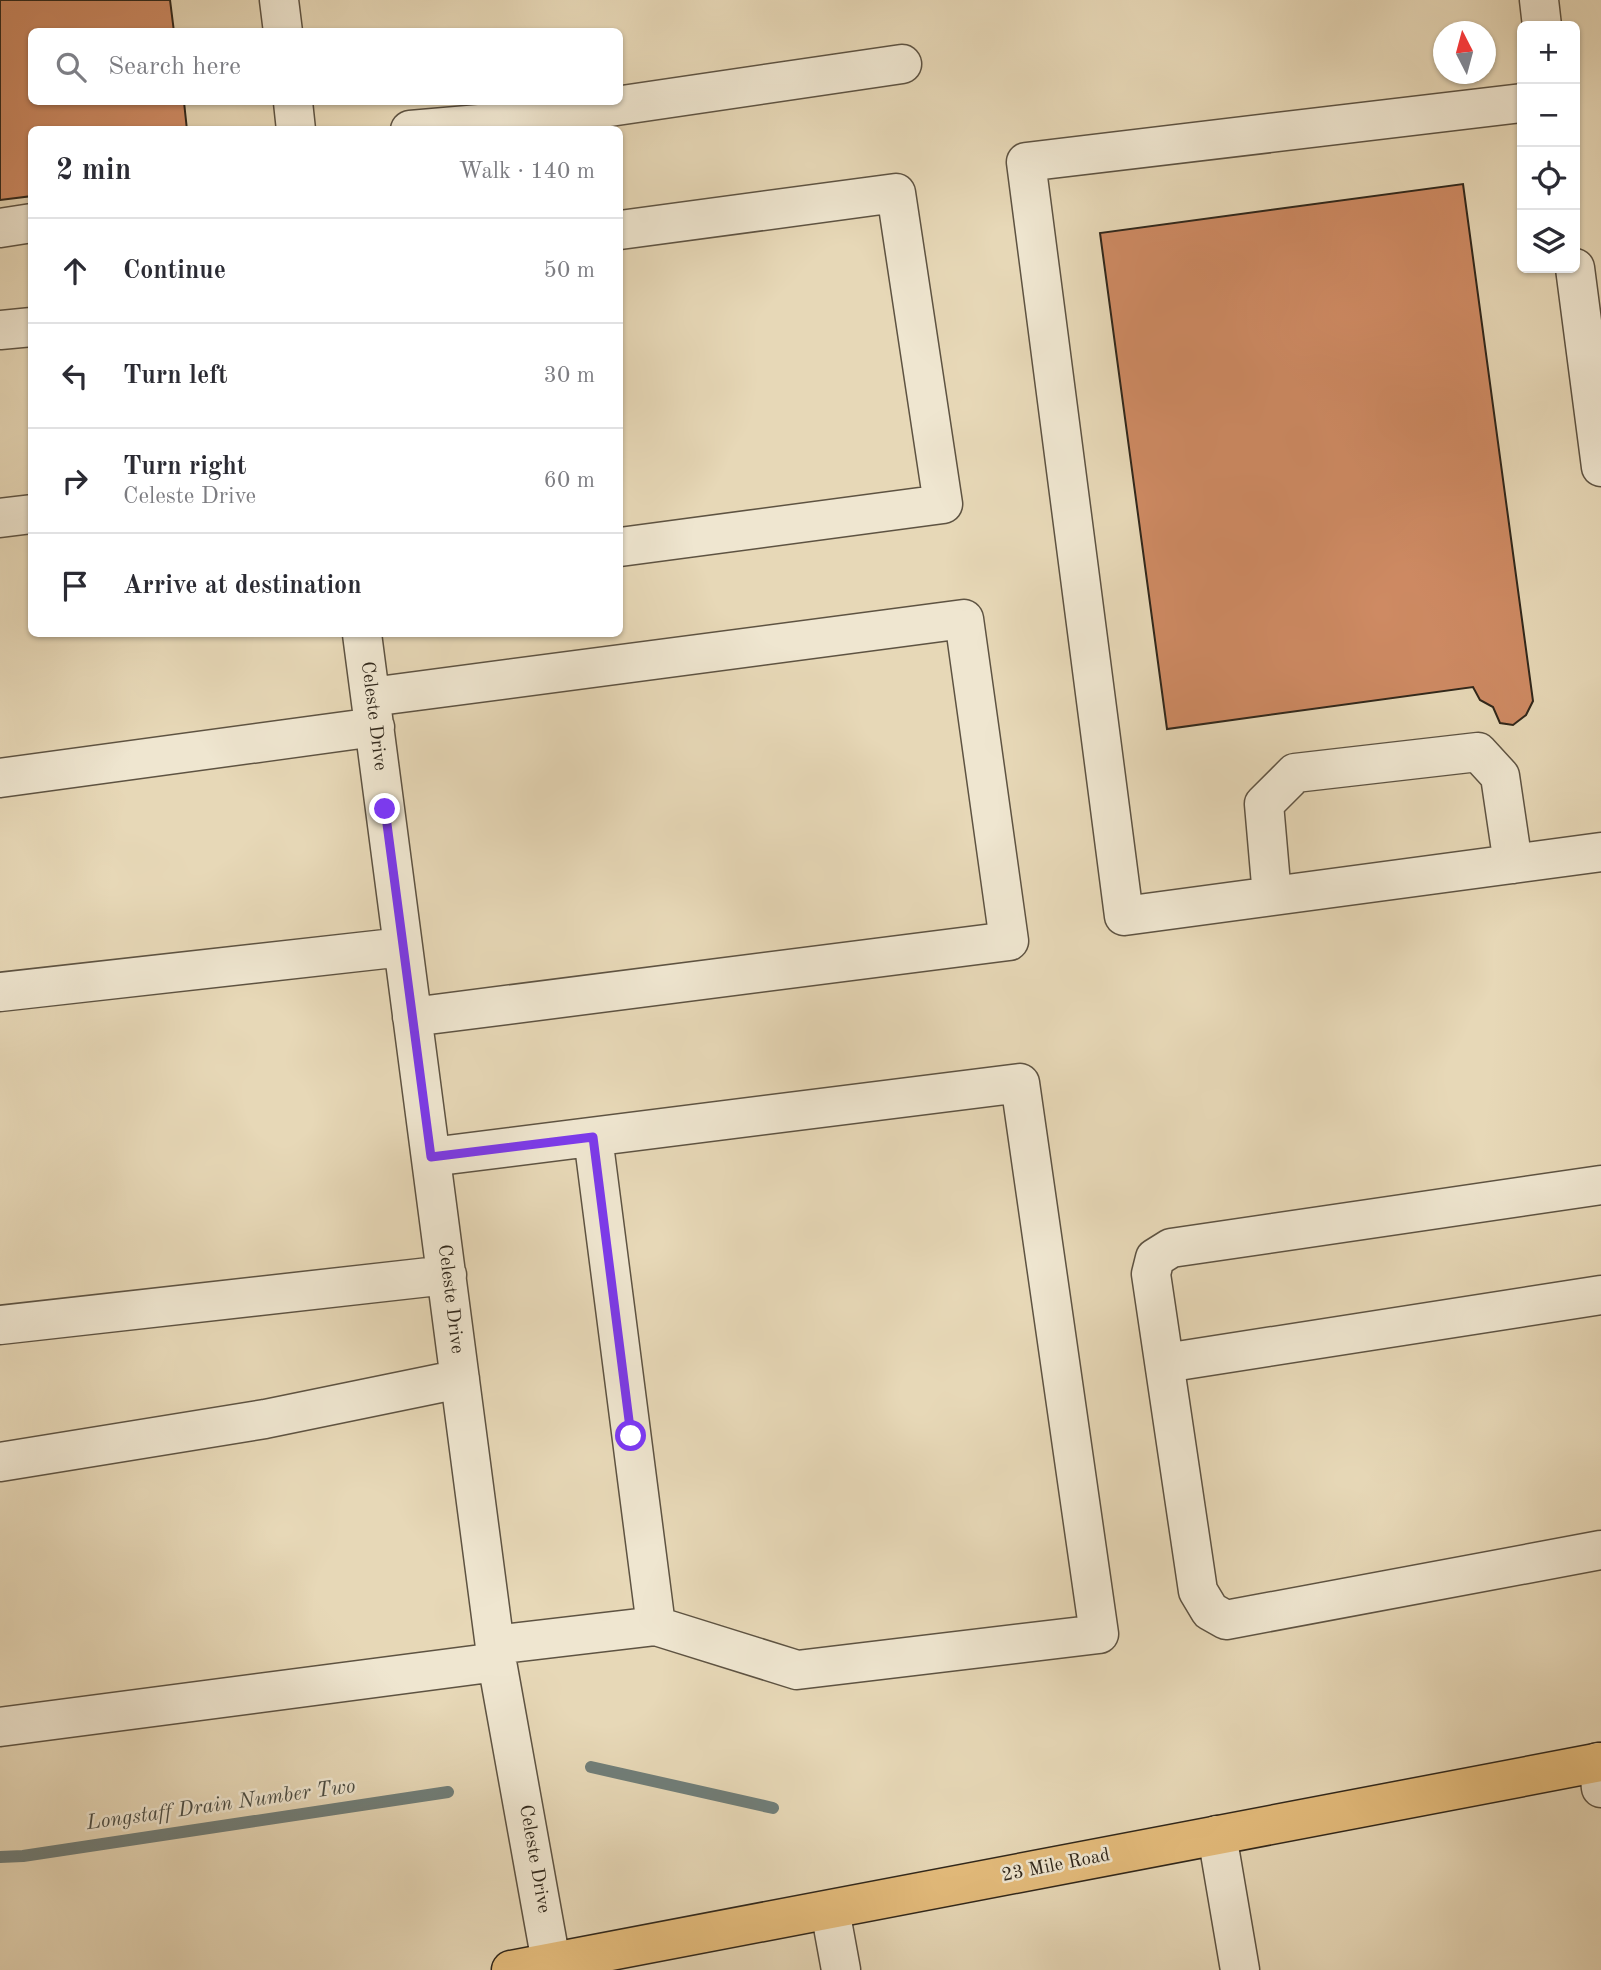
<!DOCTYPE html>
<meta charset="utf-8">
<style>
:root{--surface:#fff;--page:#f2f2f3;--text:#2b2b33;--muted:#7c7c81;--line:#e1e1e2}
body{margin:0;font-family:"Old Standard TT",serif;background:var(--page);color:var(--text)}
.controls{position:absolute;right:21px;top:21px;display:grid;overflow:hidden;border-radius:10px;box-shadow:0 2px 5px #0004}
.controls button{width:63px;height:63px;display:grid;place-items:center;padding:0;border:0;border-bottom:2px solid var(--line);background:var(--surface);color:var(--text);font:35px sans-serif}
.compass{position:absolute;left:1433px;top:21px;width:63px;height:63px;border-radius:50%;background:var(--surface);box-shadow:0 2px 5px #0004;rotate:354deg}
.stop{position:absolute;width:21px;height:21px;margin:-16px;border:5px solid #7c3aed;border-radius:50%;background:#fff}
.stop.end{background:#7c3aed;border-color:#fff;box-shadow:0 2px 7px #0008}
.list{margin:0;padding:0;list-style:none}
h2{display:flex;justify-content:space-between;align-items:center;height:91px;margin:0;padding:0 28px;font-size:30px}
h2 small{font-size:23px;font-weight:400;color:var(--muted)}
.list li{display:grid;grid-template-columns:46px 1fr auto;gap:21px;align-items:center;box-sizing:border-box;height:105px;padding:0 28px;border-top:2px solid var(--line)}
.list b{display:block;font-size:26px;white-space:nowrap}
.list p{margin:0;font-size:23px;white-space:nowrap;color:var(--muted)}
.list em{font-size:23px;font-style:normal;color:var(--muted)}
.icon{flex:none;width:38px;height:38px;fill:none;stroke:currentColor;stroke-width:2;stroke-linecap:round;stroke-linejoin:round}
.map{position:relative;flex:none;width:1601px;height:1970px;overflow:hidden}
.search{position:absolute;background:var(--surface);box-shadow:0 2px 5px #0004;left:28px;top:28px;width:595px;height:77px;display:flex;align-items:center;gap:18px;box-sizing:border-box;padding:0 24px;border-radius:10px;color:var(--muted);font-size:26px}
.panel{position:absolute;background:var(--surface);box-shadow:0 2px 5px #0004;left:28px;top:126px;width:595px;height:511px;border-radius:10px}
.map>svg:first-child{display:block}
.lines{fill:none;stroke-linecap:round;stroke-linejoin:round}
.stream{stroke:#707e79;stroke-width:12}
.building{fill:#ce8a63;stroke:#30271b;stroke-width:2}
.minor-casing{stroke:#5e5342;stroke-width:41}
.major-casing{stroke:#30271b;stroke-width:41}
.minor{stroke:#efe6d0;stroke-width:38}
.major{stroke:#e4bc7c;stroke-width:38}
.route{stroke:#7c3aed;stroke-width:9}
.labels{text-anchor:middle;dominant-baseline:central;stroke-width:5;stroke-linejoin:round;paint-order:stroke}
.street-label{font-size:19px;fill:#30271b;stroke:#efe6d0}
.water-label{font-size:21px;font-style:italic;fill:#4a4b42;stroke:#efe6d0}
</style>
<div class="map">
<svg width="1601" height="1970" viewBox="0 0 1601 1970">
<rect width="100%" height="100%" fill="#e7d8b7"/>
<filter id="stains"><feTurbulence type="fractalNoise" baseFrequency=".00286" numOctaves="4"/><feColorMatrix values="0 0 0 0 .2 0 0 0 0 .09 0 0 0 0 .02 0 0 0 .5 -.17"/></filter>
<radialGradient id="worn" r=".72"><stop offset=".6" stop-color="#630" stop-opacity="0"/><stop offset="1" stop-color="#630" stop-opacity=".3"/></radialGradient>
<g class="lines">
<path class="stream" d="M591,1767L773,1808
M0,1857L23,1856L448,1792"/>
</g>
<path class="building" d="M0,0H170L174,32H32V102H184L187,130H32V196L0,200Z
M1463,184L1533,701L1526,715L1513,725L1500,723L1493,707L1480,700L1473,687L1167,729L1100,233Z"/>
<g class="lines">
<g class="minor-casing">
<path id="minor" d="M279,0L283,32
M1539,0L1542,26
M293,102L296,130
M1522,103L1026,162L1124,916L1601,852
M410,130L514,121L902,64
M0,228L32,223
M620,230L896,193L943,504L620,547
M1575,268L1601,467
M0,330L32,327
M0,518L32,514
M362,634L497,1662L551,1962
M371,697L964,619L1009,941L412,1017
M0,778L375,727
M1272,896L1264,804L1295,773L1478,752L1500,776L1513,864
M0,992L403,947
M593,1137L656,1626
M431,1157L1020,1083L1099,1634L797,1670L656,1626L495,1645
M1601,1185L1171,1248L1155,1258L1151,1274L1198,1591L1210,1611L1226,1620L1601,1550
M0,1325L447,1275
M1165,1363L1601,1295
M0,1462L265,1419L460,1379
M0,1727L497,1662
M1598,1762L1601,1788
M1217,1835L1240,1970
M830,1910L841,1970"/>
</g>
<g class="major-casing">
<path id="major" d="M511,1970L1601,1762"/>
</g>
<use href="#minor" class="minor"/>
<use href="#major" class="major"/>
</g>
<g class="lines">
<path class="route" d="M385,809L431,1157L593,1137L631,1436"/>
</g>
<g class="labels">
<g class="street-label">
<text transform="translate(373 716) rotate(83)">Celeste Drive</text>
<text transform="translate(450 1299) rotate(83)">Celeste Drive</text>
<text transform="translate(534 1859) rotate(80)">Celeste Drive</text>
<text transform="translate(1056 1866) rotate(-11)">23 Mile Road</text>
</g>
<g class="water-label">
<text transform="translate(221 1805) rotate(-8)">Longstaff Drain Number Two</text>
</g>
</g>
<rect width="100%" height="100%" filter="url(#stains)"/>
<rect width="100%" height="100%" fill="url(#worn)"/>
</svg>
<div class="controls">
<button>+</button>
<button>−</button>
<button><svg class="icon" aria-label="locate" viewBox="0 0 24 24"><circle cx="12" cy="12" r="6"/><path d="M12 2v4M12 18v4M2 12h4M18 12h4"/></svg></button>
<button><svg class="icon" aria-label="layers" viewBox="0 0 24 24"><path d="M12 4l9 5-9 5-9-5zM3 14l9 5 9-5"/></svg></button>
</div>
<svg class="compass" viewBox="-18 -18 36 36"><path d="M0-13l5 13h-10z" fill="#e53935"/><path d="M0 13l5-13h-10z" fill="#7c7c81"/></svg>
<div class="stop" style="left:631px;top:1436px"></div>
<div class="stop end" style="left:385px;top:809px"></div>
<div class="search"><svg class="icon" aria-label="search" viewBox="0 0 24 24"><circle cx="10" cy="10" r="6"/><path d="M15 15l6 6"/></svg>Search here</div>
<section class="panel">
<h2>2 min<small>Walk · 140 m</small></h2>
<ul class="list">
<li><svg class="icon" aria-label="ahead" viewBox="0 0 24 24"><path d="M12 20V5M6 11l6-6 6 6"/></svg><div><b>Continue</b></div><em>50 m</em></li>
<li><svg class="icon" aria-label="left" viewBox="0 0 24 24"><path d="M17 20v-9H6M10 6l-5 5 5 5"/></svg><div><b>Turn left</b></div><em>30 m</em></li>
<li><svg class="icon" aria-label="right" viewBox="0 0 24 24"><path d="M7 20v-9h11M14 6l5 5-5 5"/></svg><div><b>Turn right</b><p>Celeste Drive</p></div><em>60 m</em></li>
<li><svg class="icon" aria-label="arrive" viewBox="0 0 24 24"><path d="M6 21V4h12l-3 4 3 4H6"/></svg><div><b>Arrive at destination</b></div></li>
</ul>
</section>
</div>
